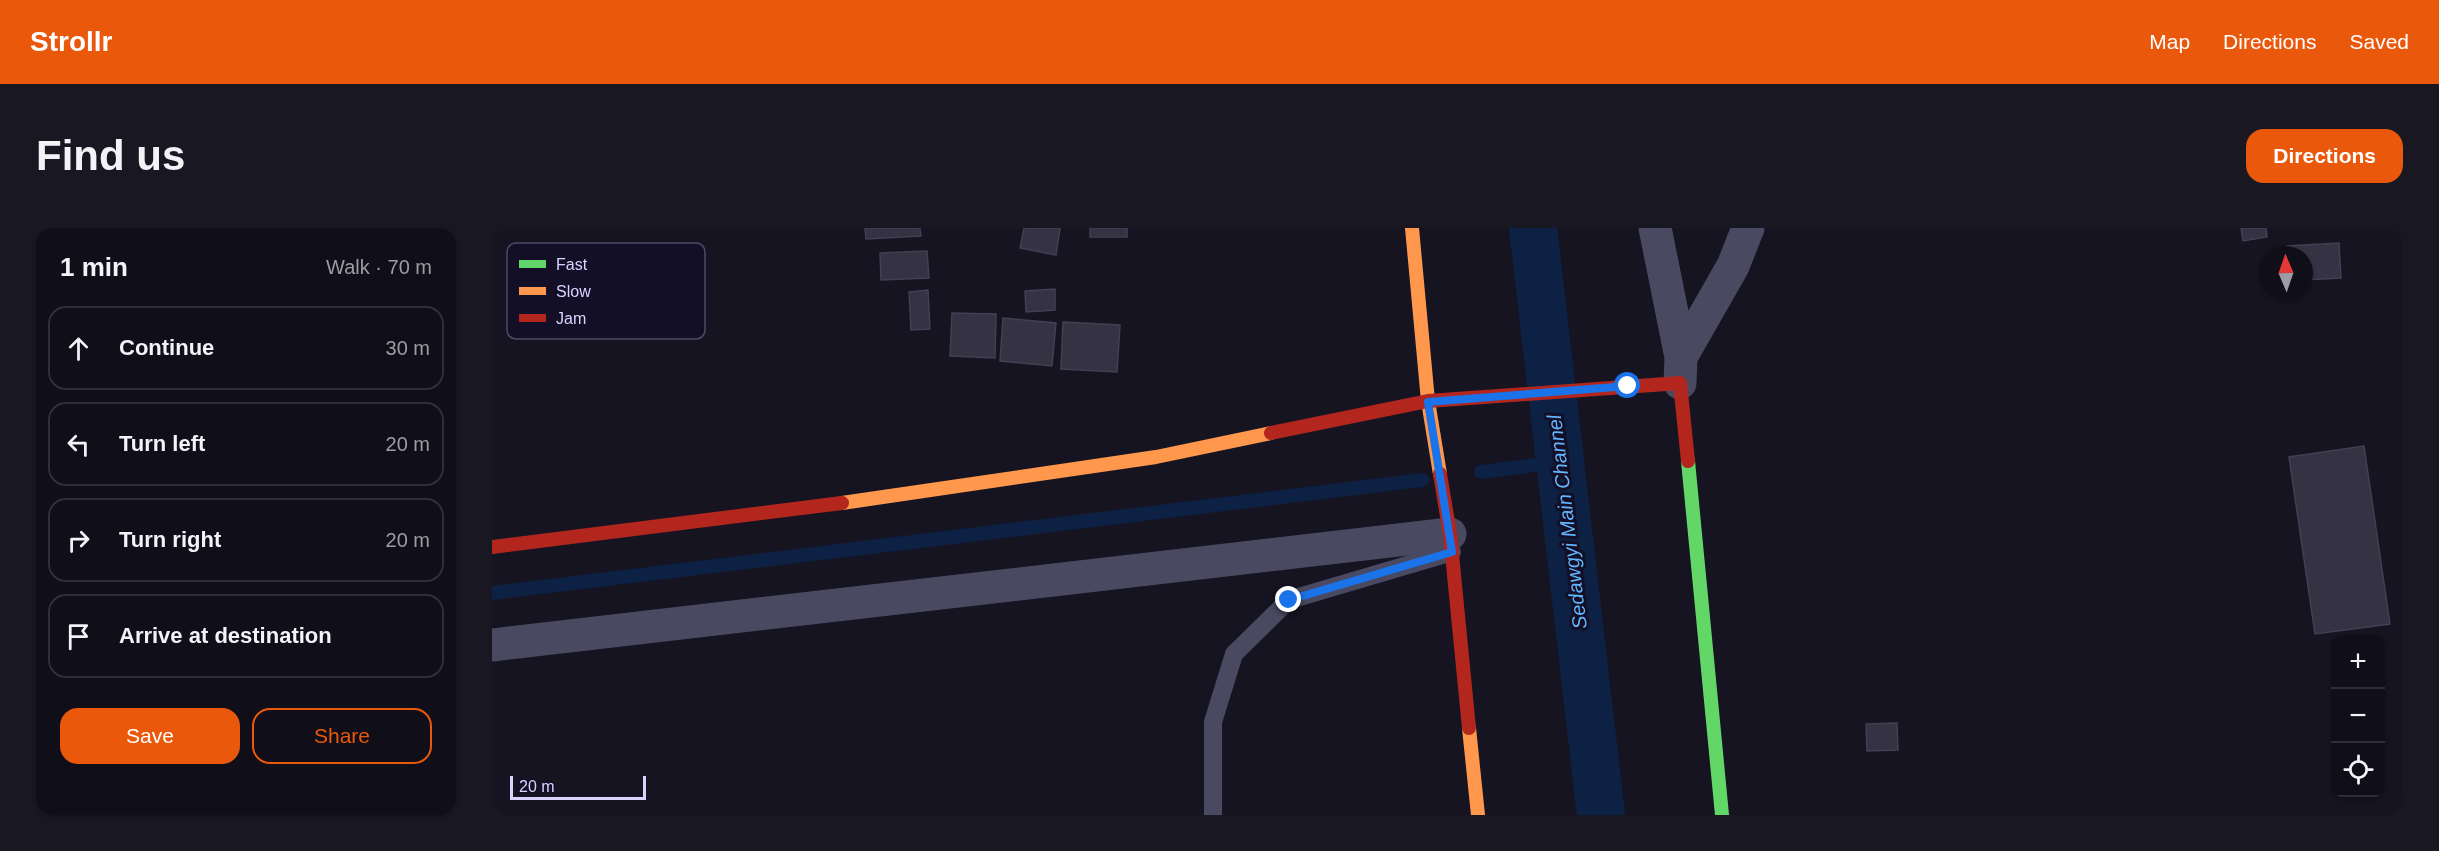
<!DOCTYPE html>
<meta charset="utf-8">
<style>
:root{--surface:#100f19;--page:#191822;--text:#f1f3f6;--muted:#9c9ca2;--line:#302f38;--accent:#ea580c}
body{margin:0;font-family:Arial,sans-serif;background:var(--page);color:var(--text)}
.controls{position:absolute;right:18px;bottom:18px;display:grid;overflow:hidden;border-radius:12px;box-shadow:0 2px 4px #0004}
.controls button{width:54px;height:54px;display:grid;place-items:center;padding:0;border:0;border-bottom:2px solid var(--line);background:var(--surface);color:var(--text);font:30px sans-serif}
.compass{position:absolute;left:1767px;top:18px;width:54px;height:54px;border-radius:50%;background:var(--surface);box-shadow:0 2px 4px #0004;rotate:358deg}
.scale{position:absolute;left:18px;bottom:15px;width:136px;box-sizing:border-box;padding-left:6px;border:3px solid #d9d4ff;border-top:0;font-size:16px;line-height:21px;white-space:nowrap;color:#d9d4ff;-webkit-text-stroke:4px #130f26;paint-order:stroke}
.stop{position:absolute;width:18px;height:18px;margin:-14px;border:4px solid #1a73e8;border-radius:50%;background:#fff}
.stop.end{background:#1a73e8;border-color:#fff;box-shadow:0 2px 6px #0008}
.list{margin:0;padding:0;list-style:none}
h2{display:flex;justify-content:space-between;align-items:center;height:78px;margin:0;padding:0 24px;font-size:26px}
h2 small{font-size:20px;font-weight:400;color:var(--muted)}
.list li{display:grid;grid-template-columns:39px 1fr auto;gap:18px;align-items:center;box-sizing:border-box;height:84px;margin:0 12px 12px;padding:0 12px;border:2px solid var(--line);border-radius:18px}
.list b{display:block;font-size:22px;white-space:nowrap}
.list em{font-size:20px;font-style:normal;color:var(--muted)}
.actions{display:flex;gap:12px;padding:18px 24px}
.actions a{flex:1;padding:14px 0;border:2px solid var(--accent);border-radius:18px;text-align:center;font-size:21px;color:var(--accent)}
.actions .main{background:var(--accent);color:#fff}
.icon{flex:none;width:33px;height:33px;fill:none;stroke:currentColor;stroke-width:2;stroke-linecap:round;stroke-linejoin:round}
.map{position:relative;flex:none;width:1911px;height:587px;overflow:hidden;border-radius:18px}
header{display:flex;align-items:center;gap:36px;box-sizing:border-box;height:84px;padding:0 30px;background:var(--accent);color:#fff}
header strong{font-size:28px}
nav{display:flex;gap:33px;margin-inline-start:auto;font-size:21px}
.intro{display:flex;align-items:center;justify-content:space-between;box-sizing:border-box;height:144px;padding:0 36px}
h1{margin:0;font-size:42px}
.button{padding:15px 27px;border-radius:18px;background:var(--accent);color:#fff;font-size:21px;font-weight:700}
main{display:flex;gap:36px;padding:0 36px}
aside{flex:1;background:var(--surface);border-radius:18px;box-shadow:0 2px 4px #0004}
.map>svg:first-child{display:block}
.lines{fill:none;stroke-linecap:round;stroke-linejoin:round}
.stream{stroke:#0d2144;stroke-width:14}
.canal{stroke:#0d2144;stroke-width:48}
.building{fill:#343243;stroke:#433f54;stroke-width:1.5}
.lane{stroke:#4a4962;stroke-width:18}
.street{stroke:#4a4962;stroke-width:33}
.fast{stroke:#63d668;stroke-width:14}
.slow{stroke:#ff974d;stroke-width:14}
.jam{stroke:#b3261e;stroke-width:14}
.route{stroke:#1a73e8;stroke-width:8}
.labels{text-anchor:middle;dominant-baseline:central;stroke-width:6;stroke-linejoin:round;paint-order:stroke}
.water-label{font-size:20px;font-style:italic;fill:#62b6ff;stroke:#130f26}
.key{fill:#130f26;stroke:#4e4a67;stroke-width:1.5}
.key-label{font-size:16px;fill:#d9d4ff}
</style>
<header>
<strong>Strollr</strong>
<nav><a>Map</a><a>Directions</a><a>Saved</a></nav>
</header>
<div class="intro"><h1>Find us</h1><a class="button">Directions</a></div>
<main>
<aside>
<h2>1 min<small>Walk · 70 m</small></h2>
<ul class="list">
<li><svg class="icon" aria-label="ahead" viewBox="0 0 24 24"><path d="M12 20V5M6 11l6-6 6 6"/></svg><div><b>Continue</b></div><em>30 m</em></li>
<li><svg class="icon" aria-label="left" viewBox="0 0 24 24"><path d="M17 20v-9H6M10 6l-5 5 5 5"/></svg><div><b>Turn left</b></div><em>20 m</em></li>
<li><svg class="icon" aria-label="right" viewBox="0 0 24 24"><path d="M7 20v-9h11M14 6l5 5-5 5"/></svg><div><b>Turn right</b></div><em>20 m</em></li>
<li><svg class="icon" aria-label="arrive" viewBox="0 0 24 24"><path d="M6 21V4h12l-3 4 3 4H6"/></svg><div><b>Arrive at destination</b></div></li>
</ul>
<div class="actions"><a class="main">Save</a><a>Share</a></div>
</aside>
<div class="map">
<svg width="1911" height="587" viewBox="0 0 1911 587">
<rect width="100%" height="100%" fill="#161421"/>
<g class="lines">
<path class="stream" d="M989,244L1067,234
M0,365L930,252"/>
<path class="canal" d="M1041,0L1109,587"/>
</g>
<path class="building" d="M373,0H428L429,8L374,11Z
M532,0H568L564,27L528,20Z
M598,0H635V9H598Z
M1749,0H1774L1775,9L1751,13Z
M1847,15L1849,50L1812,52V27H1795V18Z
M435,23L437,50L389,52L388,25Z
M563,61V82L534,84L533,63Z
M436,62L438,101L419,102L417,64Z
M460,85L504,86L503,130L458,128Z
M511,90L564,95L560,138L508,133Z
M571,94L628,97L625,144L569,141Z
M1872,218L1898,396L1823,406L1797,229Z
M1405,495L1406,522L1375,523L1374,496Z"/>
<g class="lines">
<path class="lane" d="M721,587V494L742,426L797,372L960,324"/>
<path class="street" d="M1163,0L1189,129L1188,155
M1189,129L1241,38L1256,0
M0,417L958,306"/>
<path class="fast" d="M1196,233L1230,587"/>
<path class="slow" d="M920,0L936,173L948,246
M350,275L664,229L779,205
M977,500L986,587"/>
<path class="jam" d="M779,205L936,173L1188,155L1196,233
M948,246L958,306L977,500
M0,319L350,275"/>
</g>
<g class="lines">
<path class="route" d="M797,372L960,324L936,174L1136,158"/>
</g>
<g class="labels">
<g class="water-label">
<text transform="translate(1075 294) rotate(-97)">Sedawgyi Main Channel</text>
</g>
</g>
<rect x="15" y="15" width="198" height="96" rx="9" class="key"/>
<rect x="27" y="32" width="27" height="8" fill="#63d668"/>
<rect x="27" y="59" width="27" height="8" fill="#ff974d"/>
<rect x="27" y="86" width="27" height="8" fill="#b3261e"/>
<g class="key-label">
<text x="64" y="42">Fast</text>
<text x="64" y="69">Slow</text>
<text x="64" y="96">Jam</text>
</g>
</svg>
<div class="controls">
<button>+</button>
<button>−</button>
<button><svg class="icon" aria-label="locate" viewBox="0 0 24 24"><circle cx="12" cy="12" r="6"/><path d="M12 2v4M12 18v4M2 12h4M18 12h4"/></svg></button>
</div>
<svg class="compass" viewBox="-18 -18 36 36"><path d="M0-13l5 13h-10z" fill="#e53935"/><path d="M0 13l5-13h-10z" fill="#9c9ca2"/></svg>
<div class="scale">20 m</div>
<div class="stop" style="left:1136px;top:158px"></div>
<div class="stop end" style="left:797px;top:372px"></div>
</div>
</main>
